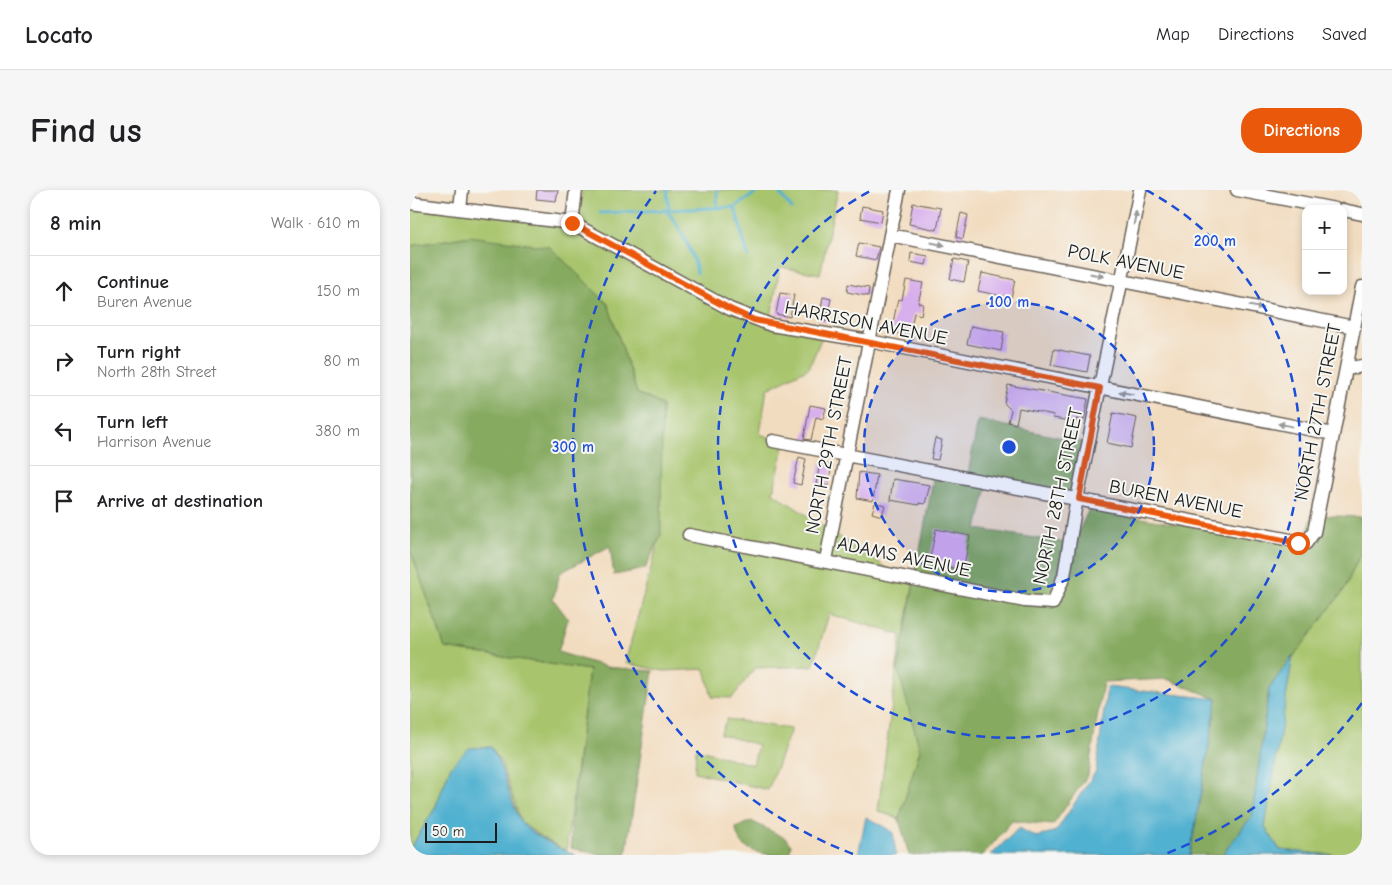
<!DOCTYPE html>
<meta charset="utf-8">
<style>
:root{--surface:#fff;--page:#f6f6f6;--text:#202124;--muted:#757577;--line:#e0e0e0;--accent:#ea580c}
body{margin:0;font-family:"Comic Neue",sans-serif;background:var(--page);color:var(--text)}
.controls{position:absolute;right:15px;top:15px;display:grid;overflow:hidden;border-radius:10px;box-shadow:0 2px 8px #0003}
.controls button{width:45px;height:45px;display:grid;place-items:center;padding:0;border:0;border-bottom:1px solid var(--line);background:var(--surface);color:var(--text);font:25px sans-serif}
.scale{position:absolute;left:15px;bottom:12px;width:72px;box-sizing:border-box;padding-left:5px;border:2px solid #1c1c1c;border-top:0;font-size:14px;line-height:18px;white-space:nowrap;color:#1c1c1c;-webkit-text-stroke:4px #f6f6f2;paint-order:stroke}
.stop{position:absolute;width:15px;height:15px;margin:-11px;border:4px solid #ea580c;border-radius:50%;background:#fff}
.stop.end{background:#ea580c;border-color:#fff;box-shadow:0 1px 5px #0008}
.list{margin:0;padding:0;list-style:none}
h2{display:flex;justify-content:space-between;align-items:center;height:65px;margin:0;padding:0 20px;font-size:21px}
h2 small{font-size:16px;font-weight:400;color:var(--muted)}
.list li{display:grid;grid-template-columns:32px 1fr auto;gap:15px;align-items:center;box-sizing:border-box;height:70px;padding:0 20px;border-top:1px solid var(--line)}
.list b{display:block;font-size:19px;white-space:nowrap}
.list p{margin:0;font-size:16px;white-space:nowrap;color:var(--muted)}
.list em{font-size:16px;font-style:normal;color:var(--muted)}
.icon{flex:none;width:28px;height:28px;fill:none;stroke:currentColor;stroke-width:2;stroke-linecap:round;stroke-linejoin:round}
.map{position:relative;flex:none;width:952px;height:665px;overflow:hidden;border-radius:20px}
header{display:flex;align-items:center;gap:30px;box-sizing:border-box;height:70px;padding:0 25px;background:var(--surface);border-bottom:1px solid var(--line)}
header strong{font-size:24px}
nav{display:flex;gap:28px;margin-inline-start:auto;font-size:18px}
.intro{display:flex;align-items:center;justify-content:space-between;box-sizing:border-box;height:120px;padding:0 30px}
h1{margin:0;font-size:35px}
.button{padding:12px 22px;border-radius:20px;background:var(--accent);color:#fff;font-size:18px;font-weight:700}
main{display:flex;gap:30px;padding:0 30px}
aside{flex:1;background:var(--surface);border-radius:20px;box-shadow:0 2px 8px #0003}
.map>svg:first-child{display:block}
.green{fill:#a8c56d;stroke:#627044}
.forest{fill:#86aa60;stroke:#51633e}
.water{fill:#51b1d0;stroke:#366676}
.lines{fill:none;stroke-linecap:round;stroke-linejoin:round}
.stream{stroke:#51b1d0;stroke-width:3}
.building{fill:#d8afed}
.minor-casing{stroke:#675f55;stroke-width:15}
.minor{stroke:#fff;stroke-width:12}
.oneway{fill:#999}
.route{stroke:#ea580c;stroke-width:6}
.ring{fill:none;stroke:#1d4ed8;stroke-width:2.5;stroke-dasharray:9 6}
.labels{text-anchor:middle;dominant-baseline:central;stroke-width:4;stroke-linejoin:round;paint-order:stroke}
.street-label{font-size:19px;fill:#1c1c1c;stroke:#f6f6f2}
.centre{fill:#1d4ed8;stroke:#f6f6f2;stroke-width:2.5}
.ring-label{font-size:15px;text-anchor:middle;font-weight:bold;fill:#1d4ed8;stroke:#f6f6f2;stroke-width:4;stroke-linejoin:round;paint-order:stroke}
</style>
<header>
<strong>Locato</strong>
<nav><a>Map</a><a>Directions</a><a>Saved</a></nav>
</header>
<div class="intro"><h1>Find us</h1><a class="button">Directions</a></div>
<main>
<aside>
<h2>8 min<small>Walk · 610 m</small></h2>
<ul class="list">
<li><svg class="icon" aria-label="ahead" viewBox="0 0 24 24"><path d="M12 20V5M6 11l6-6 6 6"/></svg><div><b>Continue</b><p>Buren Avenue</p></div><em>150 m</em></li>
<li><svg class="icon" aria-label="right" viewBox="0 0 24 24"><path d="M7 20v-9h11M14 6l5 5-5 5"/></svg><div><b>Turn right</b><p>North 28th Street</p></div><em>80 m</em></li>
<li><svg class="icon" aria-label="left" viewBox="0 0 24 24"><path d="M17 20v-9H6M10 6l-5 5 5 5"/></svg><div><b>Turn left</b><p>Harrison Avenue</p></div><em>380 m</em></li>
<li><svg class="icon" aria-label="arrive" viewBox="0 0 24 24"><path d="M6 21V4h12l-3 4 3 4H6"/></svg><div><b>Arrive at destination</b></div></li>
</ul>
</aside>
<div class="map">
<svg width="952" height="665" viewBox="0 0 952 665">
<rect width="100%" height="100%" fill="#f6f6f2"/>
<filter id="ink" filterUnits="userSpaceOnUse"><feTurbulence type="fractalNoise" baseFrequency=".02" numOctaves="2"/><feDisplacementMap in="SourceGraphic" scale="10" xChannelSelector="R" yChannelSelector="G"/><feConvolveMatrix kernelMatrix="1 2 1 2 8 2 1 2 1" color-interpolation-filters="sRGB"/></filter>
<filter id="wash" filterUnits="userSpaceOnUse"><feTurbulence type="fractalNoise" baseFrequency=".0096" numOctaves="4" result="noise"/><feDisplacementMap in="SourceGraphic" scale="20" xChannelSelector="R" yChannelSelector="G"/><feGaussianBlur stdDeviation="1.12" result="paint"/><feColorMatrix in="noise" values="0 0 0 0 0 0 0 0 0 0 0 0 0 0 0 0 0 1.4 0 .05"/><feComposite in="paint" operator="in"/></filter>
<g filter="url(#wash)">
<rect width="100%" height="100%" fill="#f2dcbf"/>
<path class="green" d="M172,0H428L410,84L370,77L360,132L413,144L399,178L357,199L350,244L375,253L363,303L503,395L488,479L510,560L489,629L468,621L491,445L419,424L403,476L345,478L322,508L302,507L295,479L254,481L215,473L250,345L252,215L227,203L198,114L60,46L0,56V11L169,30Z
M0,359L35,458L179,480L156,661L131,647L111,632L91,573L81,557L41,576L25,618L0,659Z
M952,360V665H921L870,660L855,637L883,465L934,400Z
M317,529L381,539L358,600L285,582L286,559L343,575L348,555L310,544Z"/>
<path class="forest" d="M60,46L140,57L198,114L227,203L252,215L251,345L235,379L204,385L200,356L150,383L143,409L158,429L148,462L196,477L243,481L216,665H190L161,658V633L179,480L35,458L0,359V56Z
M568,230L676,253L666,306L579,288L567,339L663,354L679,319L894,356L902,325L952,327V360L934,400L859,499L842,626L812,665H780L807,509L757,489L693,492L678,585L643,635L602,631L573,665H499L489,629L510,560L488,479L525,279L558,284Z
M341,631L375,648L381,655L379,665C359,665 328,665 326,638Z"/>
<path class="water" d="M883,465L855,637L870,660L921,665H812L842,626L859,499Z
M697,497L807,509L780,665H581L609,638L626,647L646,641L686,581Z
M81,557C95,580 98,606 110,630C117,643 152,660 166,665H0V659L25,618L41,576L59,558Z
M456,627L483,642L486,665H448Z"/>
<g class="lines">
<path class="stream" d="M257,0L259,20
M307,0V17
M367,0L382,19
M325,17L338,67
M255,20C267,29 285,67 287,83
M190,23L325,17L350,0"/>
</g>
<g id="blocks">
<path class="building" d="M127,0H148L146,11L126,9Z
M503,13L531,18L527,40L499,34Z
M452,16L473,20L471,32L450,28Z
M551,23L558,25L553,49L546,47Z
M449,53L469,57L466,70L446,66Z
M501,63L518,66L516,75L500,72Z
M544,69L558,72L554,92L540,89Z
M572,83L605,90L601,108L568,101Z
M496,90L513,93L508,113L513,114L511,125L504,123L499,146L481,142L488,109L492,110Z
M438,94L459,98L458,106L437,102Z
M370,103L384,105L380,127L366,124Z
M413,107L421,109L416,132L409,130Z
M561,136L594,142L591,161L557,154Z
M644,159L680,166L677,182L641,175Z
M598,195L678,209L674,230L666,229V232L643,228L644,225L609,218L606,234L598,232L601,220L594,213Z
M400,215L416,218L413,229L406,227L401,250L394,249Z
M703,223L727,228L721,258L697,253Z
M525,248L532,250L528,270L521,269Z
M389,267L396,269L391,295L383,293Z
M410,273L422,275L418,296L406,294Z
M449,282L467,285L463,311L447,308Z
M483,289L520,295L515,314L509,313V315L480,310Z
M465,313L475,315L472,326L462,323Z
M526,339L560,346L553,380L519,373Z"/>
</g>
</g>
<g filter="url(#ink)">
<use href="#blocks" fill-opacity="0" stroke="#675f55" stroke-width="1"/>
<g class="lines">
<g class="minor-casing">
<path id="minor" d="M827,0L925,19
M0,13L162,33L320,119L361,135L459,151L923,244
M50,19L52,0
M933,20L952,24
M162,33L166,0
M480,45L944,137
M936,179L952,176
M363,251L896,353L904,342L952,97
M279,345L615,411L643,413L654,386L665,319L730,0
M416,370L489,0"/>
</g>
<use href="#minor" class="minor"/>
</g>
<defs><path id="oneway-solid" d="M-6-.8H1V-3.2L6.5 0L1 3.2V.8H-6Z" transform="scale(1.25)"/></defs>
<g class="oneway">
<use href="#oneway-solid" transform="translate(725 28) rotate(-79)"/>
<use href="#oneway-solid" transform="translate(528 54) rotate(11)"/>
<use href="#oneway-solid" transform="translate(687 85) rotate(11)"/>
<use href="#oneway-solid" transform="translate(846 117) rotate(11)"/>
<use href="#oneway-solid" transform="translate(716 203) rotate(-169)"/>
<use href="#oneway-solid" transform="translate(875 235) rotate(-169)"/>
</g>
</g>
<g class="lines" filter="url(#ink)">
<path class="route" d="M162,33L320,119L344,130L690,198L669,309L888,353"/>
</g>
<circle cx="599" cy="257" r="145" fill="#1d4ed8" fill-opacity=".12"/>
<g class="ring">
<circle cx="599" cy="257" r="145"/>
<path d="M736 0A291 291 0 1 1 462 0"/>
<path d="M952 513A436 436 0 0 1 755 664M443 664A436 436 0 0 1 246 1"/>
</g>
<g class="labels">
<g class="street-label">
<text transform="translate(716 72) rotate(11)">POLK AVENUE</text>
<text transform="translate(456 133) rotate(11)">HARRISON AVENUE</text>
<text transform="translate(908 222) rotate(-79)">NORTH 27TH STREET</text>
<text transform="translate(419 255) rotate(-79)">NORTH 29TH STREET</text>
<text transform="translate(648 306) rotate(-78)">NORTH 28TH STREET</text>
<text transform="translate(766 309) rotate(11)">BUREN AVENUE</text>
<text transform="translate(494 367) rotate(12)">ADAMS AVENUE</text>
</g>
</g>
<circle cx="599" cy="257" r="8" class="centre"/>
<g class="ring-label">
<text x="805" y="56">200 m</text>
<text x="599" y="117">100 m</text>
<text x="163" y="262">300 m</text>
</g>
</svg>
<div class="controls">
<button>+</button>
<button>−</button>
</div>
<div class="scale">50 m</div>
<div class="stop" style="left:888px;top:353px"></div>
<div class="stop end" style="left:162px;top:33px"></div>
</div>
</main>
